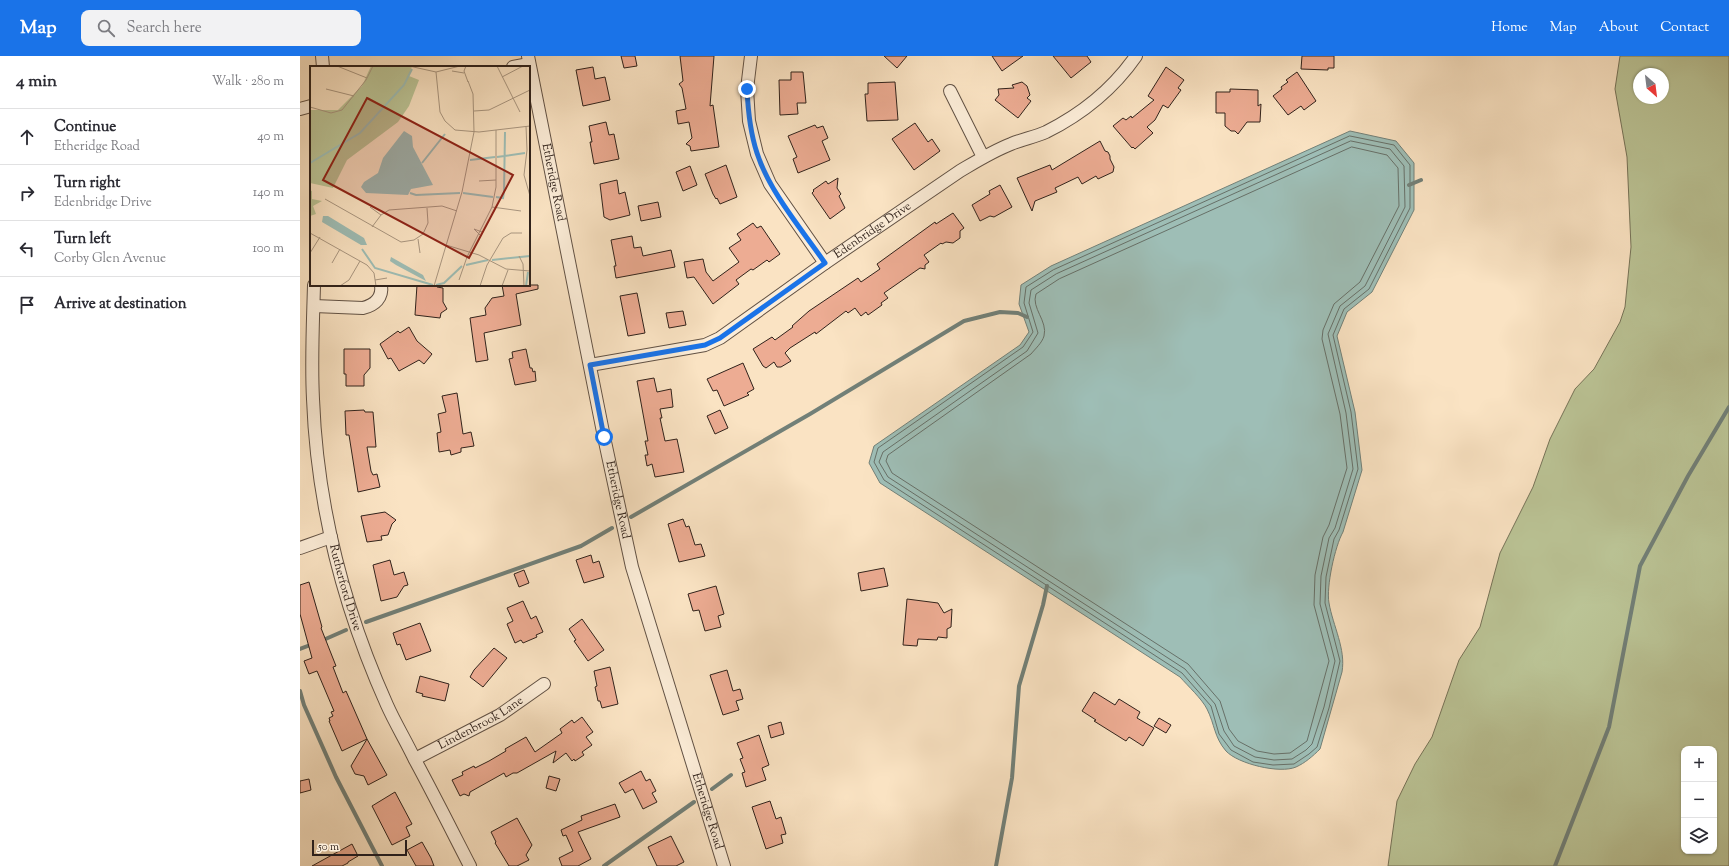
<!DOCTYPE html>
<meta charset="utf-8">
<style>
:root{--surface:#fff;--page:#f2f2f3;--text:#2b2b33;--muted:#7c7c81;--line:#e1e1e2;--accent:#1a73e8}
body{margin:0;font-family:"Sorts Mill Goudy",serif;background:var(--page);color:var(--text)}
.controls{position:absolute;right:12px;bottom:12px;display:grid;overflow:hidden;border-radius:8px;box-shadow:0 1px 3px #0004}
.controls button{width:36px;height:36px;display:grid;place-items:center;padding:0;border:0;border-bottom:1px solid var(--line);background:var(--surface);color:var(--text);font:20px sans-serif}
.compass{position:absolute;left:1333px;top:12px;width:36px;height:36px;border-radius:50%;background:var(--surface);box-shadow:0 1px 3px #0004;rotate:152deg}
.scale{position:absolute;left:12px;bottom:10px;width:95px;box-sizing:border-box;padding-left:4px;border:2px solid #30221b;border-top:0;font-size:11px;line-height:14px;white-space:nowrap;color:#30221b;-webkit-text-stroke:3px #fcedd8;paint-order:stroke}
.stop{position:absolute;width:12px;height:12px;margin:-9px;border:3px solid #1a73e8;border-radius:50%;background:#fff}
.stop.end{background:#1a73e8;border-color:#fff;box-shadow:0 1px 4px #0008}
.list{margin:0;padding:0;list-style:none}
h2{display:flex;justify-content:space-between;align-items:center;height:52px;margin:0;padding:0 16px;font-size:17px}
h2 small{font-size:13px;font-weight:400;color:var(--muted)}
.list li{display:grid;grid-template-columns:26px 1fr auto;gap:12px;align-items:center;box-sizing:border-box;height:56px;padding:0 16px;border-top:1px solid var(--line)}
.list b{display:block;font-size:15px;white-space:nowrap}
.list p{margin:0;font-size:13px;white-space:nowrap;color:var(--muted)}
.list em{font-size:13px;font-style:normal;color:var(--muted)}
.icon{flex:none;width:22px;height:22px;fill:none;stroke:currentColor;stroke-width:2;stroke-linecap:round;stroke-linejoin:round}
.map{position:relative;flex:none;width:1429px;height:810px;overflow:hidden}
header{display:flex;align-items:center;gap:24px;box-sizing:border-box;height:56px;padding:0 20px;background:var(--accent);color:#fff}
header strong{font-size:19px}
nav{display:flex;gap:22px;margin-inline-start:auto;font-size:14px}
.search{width:280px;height:36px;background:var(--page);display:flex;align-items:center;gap:10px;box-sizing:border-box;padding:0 14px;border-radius:8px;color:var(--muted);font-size:15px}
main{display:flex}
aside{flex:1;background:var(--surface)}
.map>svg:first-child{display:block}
.green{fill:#bbc496;stroke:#767358;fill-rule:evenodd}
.water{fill:#9ebeb6;stroke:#728078}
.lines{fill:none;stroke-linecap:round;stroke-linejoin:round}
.shore{stroke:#677068;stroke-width:1}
.stream{stroke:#728078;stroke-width:4}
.building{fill:#edac93;stroke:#30221b}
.minor-casing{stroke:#625245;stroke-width:14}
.minor{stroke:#fcedd8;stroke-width:12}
.route{stroke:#1a73e8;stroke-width:5}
.labels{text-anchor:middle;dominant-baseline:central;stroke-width:3;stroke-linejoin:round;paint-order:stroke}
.street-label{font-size:12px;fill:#30221b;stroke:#fcedd8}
.inset-river{fill:none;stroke:#9ebeb6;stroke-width:2}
.inset-road{fill:none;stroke:#a99680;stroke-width:1}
.view{fill:#8f2418;fill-opacity:0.15;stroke:#8f2418;stroke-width:2}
.inset-edge{fill:none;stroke:#30221b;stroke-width:2}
</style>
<header>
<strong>Map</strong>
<div class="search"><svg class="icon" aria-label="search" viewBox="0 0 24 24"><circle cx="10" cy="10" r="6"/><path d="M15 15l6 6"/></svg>Search here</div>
<nav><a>Home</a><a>Map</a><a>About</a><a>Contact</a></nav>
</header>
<main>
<aside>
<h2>4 min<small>Walk · 280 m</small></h2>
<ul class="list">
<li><svg class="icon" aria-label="ahead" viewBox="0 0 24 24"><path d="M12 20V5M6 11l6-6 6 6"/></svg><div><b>Continue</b><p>Etheridge Road</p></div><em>40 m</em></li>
<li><svg class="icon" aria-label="right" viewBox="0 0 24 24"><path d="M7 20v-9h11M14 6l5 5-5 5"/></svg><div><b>Turn right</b><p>Edenbridge Drive</p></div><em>140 m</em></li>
<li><svg class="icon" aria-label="left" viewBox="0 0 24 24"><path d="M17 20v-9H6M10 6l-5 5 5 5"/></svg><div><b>Turn left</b><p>Corby Glen Avenue</p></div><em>100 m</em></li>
<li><svg class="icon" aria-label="arrive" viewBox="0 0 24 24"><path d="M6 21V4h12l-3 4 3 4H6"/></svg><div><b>Arrive at destination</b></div></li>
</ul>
</aside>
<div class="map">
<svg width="1429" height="810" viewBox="0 0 1429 810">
<rect width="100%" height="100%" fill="#fae3c3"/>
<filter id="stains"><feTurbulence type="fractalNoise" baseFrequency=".005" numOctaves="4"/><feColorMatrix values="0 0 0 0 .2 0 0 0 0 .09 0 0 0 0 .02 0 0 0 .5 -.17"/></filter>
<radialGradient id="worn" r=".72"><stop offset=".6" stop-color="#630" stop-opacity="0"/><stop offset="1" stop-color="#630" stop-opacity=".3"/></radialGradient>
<path class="green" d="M1320,0H1429V810H1088L1097,745L1115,708L1132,681L1159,604L1180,571L1200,497L1233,431L1250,383L1275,333L1294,313L1320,266L1325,251L1331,191L1327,101L1315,33ZM1339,18H1363V42H1339ZM1384,693H1414V795H1384Z"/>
<path class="water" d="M1050,75L1096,85L1114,107V154L1072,236L1047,256L1037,280L1055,356L1062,414L1043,476C1035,490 1026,531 1029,547C1033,570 1046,593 1042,616L1020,693C1013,700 1005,707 996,711C980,718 938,708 926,695C914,681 915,669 907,653C902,643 888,630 880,621L580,427L569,407L574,390L720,289L729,276L719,248L721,229L751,210Z"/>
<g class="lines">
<path class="shore" d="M1050,80L1094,89L1110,109V152L1069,233L1044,253L1033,279L1051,356L1058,413L1039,474L1034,483L1026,521L1025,547L1040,605L1029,652L1017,691L1009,698L994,708L973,709L953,706L931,694L919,678L911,650L882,617L584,424L574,406L578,392L723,291L733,276L724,247L726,231L753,214Z
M1051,85L1090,93L1104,110L1105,151L1065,230L1040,250L1028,278L1046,357L1053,413L1035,472L1029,482L1021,520L1020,548L1035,605L1024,651L1012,688L1006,694L992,703L974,704L955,701L934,690L924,675L915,648L885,613L588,421L579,406L583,396L727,295L738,277L729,247L731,234L756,218Z
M1052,91L1087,99L1098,112L1099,150L1060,226L1034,248L1023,274L1022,283L1040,358L1047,412L1029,469L1023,481L1015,519L1014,549L1029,605L1007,685L990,697L974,698L957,695L938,685L929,673L920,645L888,608L592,417L586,405L588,399L731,298C735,293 742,287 744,280C748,265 731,252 736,238L759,223Z"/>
<path class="stream" d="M1109,129L1121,124
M331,461L510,358L664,265L700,256L718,257L727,261
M66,566L281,490L312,472
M21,585L46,574
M0,593L13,588
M0,635L4,649L36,721L82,810
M412,733L431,719
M304,810L394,746
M696,810L712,722L719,630L743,549L747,530
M1255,810L1309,671L1340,510L1388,420L1429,351"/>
</g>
<path class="building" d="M321,0H335L337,10L324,12Z
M380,0H414L410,50L413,49L419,91L391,95L390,90L386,88L392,82L389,66L378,68L376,55L386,53L382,32L379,28L383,25Z
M584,0H607L597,12Z
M692,0H723L702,15Z
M753,0H787L791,6L771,22Z
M1002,0H1034V12H1028V14L1001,13Z
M293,11L295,23L305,21L310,44L283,50L276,14Z
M866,11L884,24L878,32L881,34L868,52L863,49L855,64L847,71L853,77L835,93L833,91L832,92L813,70L823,62L826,64L831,60L832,62L854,44L848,40Z
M491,16H503L506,47H497L498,58L480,59L479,24H491Z
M997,16L1016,45L1004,54L1001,50L988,59L973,40L982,33L981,31L988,26L986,24Z
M595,26L598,64L567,65L565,38H568V27Z
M722,26L727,30L730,39L727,42L731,45L718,62L695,44L699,39L698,33L714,32L712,29Z
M930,33L958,34V50L961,48L960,66H947L938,78L935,75H931L925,70V57H916V36H930Z
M306,66L309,79L314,78L319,103L294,108L290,86H292L289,70Z
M615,67L628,86L632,83L640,95L614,114L592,83Z
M515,69L517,72L523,70L528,82L522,85L530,104L498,117L493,103L497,101L488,80Z
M800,85L805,95L808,96L810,100V103L814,111L813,116L798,123L796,120L782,128L778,121L755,132L757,136L735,145L732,155L717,122L750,109L752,114Z
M426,109L437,141L420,148L417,142L416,143L413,138L405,118Z
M390,110L397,129L383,135L376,116Z
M538,122L537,132L541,138L539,140L545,152L530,163L512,137L514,135L513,134L526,125L528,128Z
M317,124L319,138L325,136L330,159L310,164L304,161L300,128Z
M700,129L712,151L694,161L690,160L680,165L672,149L690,138L689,135Z
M358,146L361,161L341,165L338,150Z
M653,157L664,172L660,175V182L653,187L646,186L642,188L641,187L624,199L629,206L625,209V213L620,212L584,237L588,242L581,247L582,249L568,259L566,256L561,260L555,252L548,257L546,255L516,278L515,276L490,292L485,297L491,305L481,311H477L474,306L466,312L463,310L453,293L472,281L475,284L493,271L492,270L509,255L558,222L561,226L580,213L577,208L635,166L636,168Z
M453,167L457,172L461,170L480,198L469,206L467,204L453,214L451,213L436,224L439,228L413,248L394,221L387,222L384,206L403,203L406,216L413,225L439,206L429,192L441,184L437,178Z
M332,180L334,192L341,191L343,200L371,194L375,211L316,222L314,210H316L311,184Z
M117,229H137V231L143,232V246L147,253L141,257L140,262L115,259Z
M202,229H238V233L216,238L221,269L184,277L188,304L176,306L170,262L186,259L185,252L192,242L204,240Z
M337,237L345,277L328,280L320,240Z
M383,255L386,269L369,272L366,257Z
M109,271L117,285L132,298L124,308L119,304L99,315L91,302L88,303L80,288L98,275L100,277Z
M44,293H70V312L64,319V330H46V318H44Z
M226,293L230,312H232L233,316L235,315L236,325L215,329L209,303L213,302L212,296Z
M443,307L454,333L447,337L449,339L424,350L417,334L413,335L407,323Z
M354,322L357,336L371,333L373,351L360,353L362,362H360L365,385L377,383L384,416L355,421L352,408L347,410L345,399H348L345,385H348L337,325Z
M157,337L163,378L171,376L174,390L161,392V396L151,399L150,394L139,396L137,377L141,376L138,358L146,356L142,340Z
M64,354L65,356H73L76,391H67L71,415L73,419L77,418L80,431L58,436L49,379H46L45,355Z
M420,354L428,372L415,378L407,360Z
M85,456L96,464L92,468L88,479L81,480L82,484L67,486L61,460Z
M383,463L386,471L389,470L395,489L401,488L405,500L379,506L368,468Z
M291,499L293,507L299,505L304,521L284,527L276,504Z
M90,504L94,519L104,516L108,529L104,530L97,541L81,545L73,509Z
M584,512L588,530L561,535L558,517Z
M224,514L229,527L219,531L214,518Z
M9,526L22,571L21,572L36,610L33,611L43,637L46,635L67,683L42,695L29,665H30L29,662L33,660L31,656L34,655L17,615L9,618L4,605L12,602L0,558V529Z
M416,530L424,558L418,560L421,571L405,575L399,554L393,555L388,538Z
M607,543L638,547L644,557L652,553L651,571L647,573V582L638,581L637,584L618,583L617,590L603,589Z
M223,545L231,563L236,560L243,576L236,579L237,581L223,587L221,584L215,587L207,568L213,565L207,552Z
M282,563L304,594L288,605L274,585L276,584L269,573Z
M120,567L131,595L106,604L100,588L97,589L93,577Z
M194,592L207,602L183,631L170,621L174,614Z
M310,611L318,648L302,652L300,645H298L295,631L297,630L294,615Z
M427,614L433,635L440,633L443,643L436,645L439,654L423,659L410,619Z
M120,620L149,628L145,645L122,640L123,638L116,636Z
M794,636L815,649L819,643L840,656L837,662L854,672L843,690L829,681L826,685L794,665L796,664L782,655Z
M282,661L293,676L286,681L292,689L282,696L284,699L275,705L274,703L272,705L266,697L253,707L256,695L217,717H213L206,721L204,717L170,736L169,740L164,738L160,740L152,724L163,719L162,716L174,710L175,712L189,705L206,695L205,693L226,681L235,696L262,677L260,673L272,664L274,667Z
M859,662L871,669L866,677L854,670Z
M481,666L484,678L471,682L468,670Z
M459,679L469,709L462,712L466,724L446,731L442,717L445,716L440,703L443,702L437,687Z
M67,683L87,719L68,729L64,720L55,718L51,710Z
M341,715L346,725L350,723L356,735L352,737L357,746L343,753L333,733L325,737L319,727Z
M249,720L260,723L256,735L246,732Z
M9,723L11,734L0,737V725Z
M95,736L112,768L106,771L110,780L92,789L72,750Z
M470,745L476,763L481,761L486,778L481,779L483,787L466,793L452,751Z
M315,748L320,761L278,776L291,803L278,810H262L259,802L273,795L266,779L263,780L261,774L282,764L281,760Z
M217,762L232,789L226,799L229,804L217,810H209L195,787L196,786L191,776Z
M371,780L384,806L376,810H357L348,791Z
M122,786L131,802L134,810H116L107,794Z
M52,788L58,800L48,806V807L42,810H12Z"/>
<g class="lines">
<g class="minor-casing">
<g id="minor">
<path d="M22,0L23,11"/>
<path id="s1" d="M228,0L304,381L332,511L424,810"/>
<path d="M451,0L447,33L449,65L457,98L470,128L525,207"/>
<path d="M213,11L229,8"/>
<path d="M650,35L683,101"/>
<path d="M0,53L11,50"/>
<path id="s2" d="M14,229C13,267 11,305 13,343C17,448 44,553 87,649C95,667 106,685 115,704C134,739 152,775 170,810"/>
<path d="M14,250L63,252C75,249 83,242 81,229"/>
<path id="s3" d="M290,309L405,289L420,282L525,207L660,115C677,105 693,95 711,88C723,83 735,81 746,76C782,58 813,33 836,0"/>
<path d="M0,492L31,481"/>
<path id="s4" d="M115,703L200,659L244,628"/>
</g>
</g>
<use href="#minor" class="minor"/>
</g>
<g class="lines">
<path class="route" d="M304,381L290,309L405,289L420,282L525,207C502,174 469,135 457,97C450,76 448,55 447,33"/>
</g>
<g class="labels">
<g class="street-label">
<text stroke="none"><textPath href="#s1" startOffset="129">Etheridge Road</textPath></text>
<text stroke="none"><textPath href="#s3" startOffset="320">Edenbridge Drive</textPath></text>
<text stroke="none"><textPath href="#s1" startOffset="453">Etheridge Road</textPath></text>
<text stroke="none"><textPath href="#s2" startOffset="306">Rutherford Drive</textPath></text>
<text stroke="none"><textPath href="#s4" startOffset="75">Lindenbrook Lane</textPath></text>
<text stroke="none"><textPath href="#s1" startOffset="777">Etheridge Road</textPath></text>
</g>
</g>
<g transform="translate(10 10)">
<rect width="220" height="220" fill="#fae3c3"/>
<path d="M61,0H102L99,10L109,14L99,40L88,56L37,94L23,122L0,117V44H28L52,20ZM0,124L2,125V133L12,135L3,140L6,148L0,150Z" fill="#bbc496"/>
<path d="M94,65L102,70L103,81L123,119L101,123L98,129L56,127L51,121L54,116L68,107L73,92ZM13,150H18L54,172L57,179H51L12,156ZM81,191L113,209L116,215L86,199L80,195Z" fill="#9ebeb6"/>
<path class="inset-river" d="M187,91L215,87M160,94L185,91M0,97L50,67L94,19L102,3M112,97L135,68M100,127L106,129L150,127M153,127L183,131M186,131L193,132L194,126L195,66M52,183L65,202L123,219M182,194L220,190M156,199L178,194M126,219L134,217L152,200M216,220L218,206"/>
<path class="inset-road" d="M27,0L57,12M99,0L126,6L150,0M156,0L154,5L158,16M187,0L210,46M142,5L154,7M126,6L130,46L135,55L145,64L169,66L220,60M192,11L213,0M16,23L44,30M0,41L21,47L32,44L56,14L63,0M164,45L179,44L220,24M216,60L217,84L214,109L220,130M169,115L186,114M15,133L91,176L104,174L113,168L118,157L117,142M60,141L71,149M182,141L211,145M62,161L71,149L79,144L132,140L147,145M0,167L57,199L64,207L66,220M170,169L164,163L172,166M108,173L110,187M136,179L169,189L196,203L220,205M0,187L10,171M209,190L213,198L214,220M22,197L30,183M65,214L77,212M149,214L157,191L182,141L186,121V64M30,220L39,214L50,195M124,220L152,126L164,66L163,28L158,15M170,220L177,199L193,172L201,167H212M192,220L198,204"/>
<path class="view" d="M57,32L203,109L159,192L13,114Z"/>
<rect width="220" height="220" class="inset-edge"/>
</g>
<rect width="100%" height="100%" filter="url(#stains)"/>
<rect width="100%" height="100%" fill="url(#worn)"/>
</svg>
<div class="controls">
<button>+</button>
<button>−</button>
<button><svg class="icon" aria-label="layers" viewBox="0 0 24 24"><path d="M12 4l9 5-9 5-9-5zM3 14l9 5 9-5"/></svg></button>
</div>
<svg class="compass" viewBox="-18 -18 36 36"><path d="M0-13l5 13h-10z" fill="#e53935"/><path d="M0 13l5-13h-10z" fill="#7c7c81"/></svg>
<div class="scale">50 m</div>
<div class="stop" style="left:304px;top:381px"></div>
<div class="stop end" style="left:447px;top:33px"></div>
</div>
</main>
